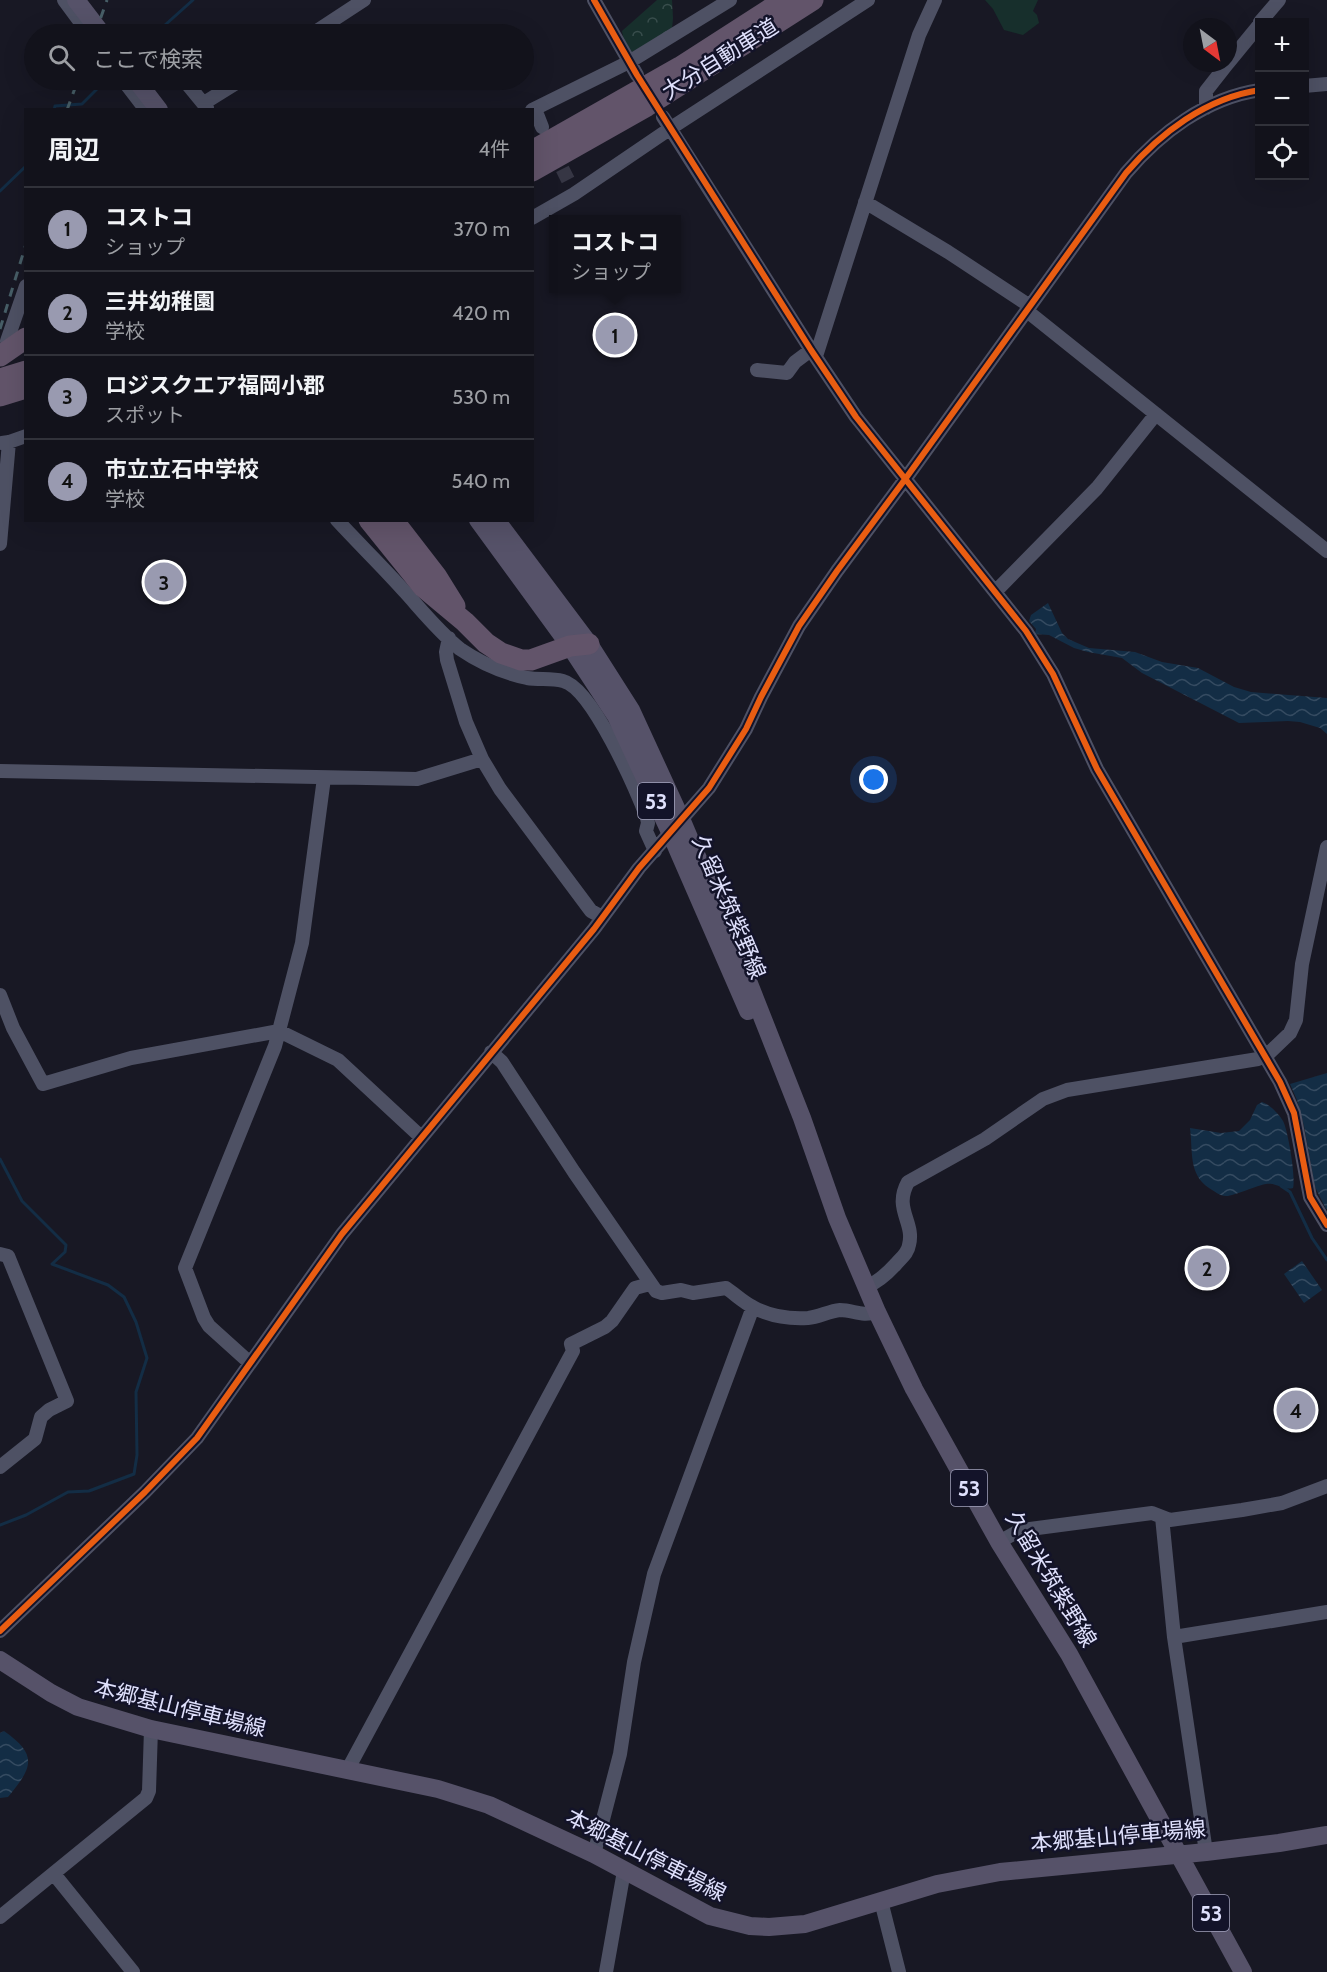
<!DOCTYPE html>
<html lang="ja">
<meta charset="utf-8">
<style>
:root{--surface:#12121b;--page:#1f2028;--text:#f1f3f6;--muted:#9c9ea3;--line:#31323a;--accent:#999ab0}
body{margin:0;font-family:Cabin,"Noto Sans JP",sans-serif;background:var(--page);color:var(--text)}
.controls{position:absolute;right:18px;top:18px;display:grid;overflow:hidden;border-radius:0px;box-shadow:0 6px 24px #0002}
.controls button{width:54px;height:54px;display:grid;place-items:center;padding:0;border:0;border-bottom:2px solid var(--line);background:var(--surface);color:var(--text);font:30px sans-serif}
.compass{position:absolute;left:1183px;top:18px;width:54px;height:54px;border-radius:50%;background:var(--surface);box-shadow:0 6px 24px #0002;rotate:148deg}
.you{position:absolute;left:874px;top:780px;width:21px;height:21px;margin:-15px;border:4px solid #fff;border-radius:50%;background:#1a73e8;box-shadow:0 0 0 9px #1a73e833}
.badge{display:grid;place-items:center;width:39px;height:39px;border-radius:50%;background:var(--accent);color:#111;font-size:20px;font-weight:700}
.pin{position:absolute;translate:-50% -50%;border:3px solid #fff;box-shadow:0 2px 6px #0006}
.popup{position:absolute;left:549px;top:215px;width:132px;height:78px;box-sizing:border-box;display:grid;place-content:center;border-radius:0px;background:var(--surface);filter:drop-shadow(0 2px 4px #0005);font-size:20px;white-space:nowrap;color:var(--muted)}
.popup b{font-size:22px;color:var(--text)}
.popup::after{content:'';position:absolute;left:50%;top:100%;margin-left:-12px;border:12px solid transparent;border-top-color:var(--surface)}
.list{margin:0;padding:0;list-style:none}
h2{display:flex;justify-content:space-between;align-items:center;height:78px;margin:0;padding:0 24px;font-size:26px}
h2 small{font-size:20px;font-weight:400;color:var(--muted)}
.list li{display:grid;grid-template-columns:39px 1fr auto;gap:18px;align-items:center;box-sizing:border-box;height:84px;padding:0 24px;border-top:2px solid var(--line)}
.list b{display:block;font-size:22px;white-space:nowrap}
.list p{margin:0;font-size:20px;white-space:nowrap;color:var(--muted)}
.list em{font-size:20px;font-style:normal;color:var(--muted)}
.icon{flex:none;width:33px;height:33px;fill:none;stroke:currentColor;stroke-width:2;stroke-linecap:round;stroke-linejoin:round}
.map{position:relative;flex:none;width:1327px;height:1972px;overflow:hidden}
.search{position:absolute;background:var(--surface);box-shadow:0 6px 24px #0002;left:24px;top:24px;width:510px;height:66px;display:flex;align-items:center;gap:15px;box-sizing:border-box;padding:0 21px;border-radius:33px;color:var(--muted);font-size:22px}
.panel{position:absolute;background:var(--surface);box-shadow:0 6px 24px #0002;left:24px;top:108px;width:510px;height:414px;border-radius:0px}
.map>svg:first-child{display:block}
.grass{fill:#172f2c}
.forest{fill:url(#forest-crowns)}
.water{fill:url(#water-waves)}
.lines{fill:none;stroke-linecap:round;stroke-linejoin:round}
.stream{stroke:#132d45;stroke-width:3}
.minor-tunnel{stroke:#363644;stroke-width:14;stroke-dasharray:14 7;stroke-linecap:butt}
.minor{stroke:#4e5164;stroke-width:14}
.major{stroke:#565269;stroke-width:18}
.highway{stroke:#62546a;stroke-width:21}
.rail{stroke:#475e67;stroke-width:3;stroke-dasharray:9 8;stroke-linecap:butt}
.cycleway-casing{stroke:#131329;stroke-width:10}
.cycleway{stroke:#e95d12;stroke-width:6}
.labels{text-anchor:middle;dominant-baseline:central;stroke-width:5;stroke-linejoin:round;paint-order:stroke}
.shield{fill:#131329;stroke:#a2a2bd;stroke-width:1.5}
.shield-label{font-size:21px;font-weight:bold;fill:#dfe0fc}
.street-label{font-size:22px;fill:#dfe0fc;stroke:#131329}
</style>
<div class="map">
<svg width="1327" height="1972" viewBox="0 0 1327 1972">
<defs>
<pattern id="forest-crowns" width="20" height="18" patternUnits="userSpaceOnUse" patternTransform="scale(1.5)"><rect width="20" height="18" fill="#172f2c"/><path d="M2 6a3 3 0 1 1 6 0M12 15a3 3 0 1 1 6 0" fill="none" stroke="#384d4c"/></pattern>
<pattern id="water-waves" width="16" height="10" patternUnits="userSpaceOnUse" patternTransform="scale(1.5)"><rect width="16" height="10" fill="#132d45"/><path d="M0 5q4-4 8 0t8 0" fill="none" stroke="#354b61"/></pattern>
</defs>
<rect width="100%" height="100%" fill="#181824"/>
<path class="grass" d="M985,0H1038L1033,11L1037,15L1039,23L1023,35L1004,30L993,9Z"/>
<path class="forest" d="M657,0H672L673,18L672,29L632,52L625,46L622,31Z"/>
<path class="water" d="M1048,603L1062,633L1068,639L1089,648L1135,652L1162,662L1198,668L1234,687L1251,692L1327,698V734L1320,728L1300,722L1288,721L1239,723L1142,673L1122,658L1088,652L1074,648L1049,635L1035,634L1036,629L1029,621L1031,615Z
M1327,1073V1209H1326L1315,1187L1304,1126L1297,1100L1290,1084Z
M1262,1102C1269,1104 1279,1114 1283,1121C1288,1130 1296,1178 1293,1188C1284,1191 1276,1182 1266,1184C1258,1185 1231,1197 1226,1196C1220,1196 1214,1191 1209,1188C1188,1174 1193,1150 1190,1128L1221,1133L1239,1131L1250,1120L1257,1105Z
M1302,1261L1322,1290L1304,1303L1284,1274Z
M4,1731C38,1755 33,1767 8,1797L0,1798V1733Z"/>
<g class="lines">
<path class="stream" d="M155,34L193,0
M54,110L55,106L82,104L106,80
M0,191L26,166
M0,1159L22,1201L66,1245L65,1252L52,1264L108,1285L124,1297L136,1322L147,1358L136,1392L137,1455L134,1474L89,1491L68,1492L26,1515L0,1525
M1281,1186L1290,1192L1312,1238L1327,1260"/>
<path class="minor-tunnel" d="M553,150L568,180"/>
<path class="minor" d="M64,0L84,27
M594,0L637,75
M1260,22L1279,0
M312,34L364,0
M1228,63L1260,24
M123,80L146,110
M184,80L207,108
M1304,86L1327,84
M136,94L155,80
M204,103L241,80
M1206,108V91L1228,63
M535,109L542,127
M532,110L629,62L730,0
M663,117L811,350L856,417L1026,631L1053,674L1097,769L1280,1082L1294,1113L1310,1197L1327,1225
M865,202L948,252L1030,306
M532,218L574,194L671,128L868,0
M1027,311L1327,551
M7,341L26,286
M816,356L919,35L935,0
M757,370L787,373L795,362L811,350
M2,443L9,442L26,436
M337,520C360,545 384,568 406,593C423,612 440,633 460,649C479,662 504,673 527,678C539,680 551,678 563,681C592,688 636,789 647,818L648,823L646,831L655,851
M0,544L9,442
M995,592L1097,488L1156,414
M449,638L446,652L447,660L466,722L482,759L500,789L591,911L602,917
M0,771L417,779L482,759
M0,995L13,1028L43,1084L131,1058L279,1031L338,1060L421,1137
M491,1052L502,1062L574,1172L656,1291L662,1293L681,1290L693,1293L726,1288C735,1294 743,1302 753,1307C769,1316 790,1319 808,1318C819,1317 829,1311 840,1310C854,1310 861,1317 877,1312
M0,1254L8,1256L67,1401L49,1410L41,1417L35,1439L0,1467
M866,1287C878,1282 887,1274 896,1264C901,1258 908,1253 909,1245C915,1222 893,1209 908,1182L985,1139L1043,1099L1067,1090L1258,1059L1266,1056L1290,1033L1296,1020L1302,964L1327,847
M250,1363L209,1326L204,1318L185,1268L275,1046L302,943L324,778
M1162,1517L1174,1637L1206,1852
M999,1542L1015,1533L1030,1529L1152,1513L1170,1520L1242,1510L1282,1503L1327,1486
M0,1631L145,1492L197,1438L342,1234L594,929L639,868L709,788L746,729L761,697L799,626L837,571L906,478L1126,173C1160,133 1206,98 1260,90
M1174,1637L1327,1612
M348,1769L573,1351L571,1344L605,1327L612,1321L635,1288L650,1284
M594,1854L620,1754L634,1662L654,1574L753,1307
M54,1874L133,1972
M881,1901L899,1972
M0,1917L146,1798L149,1791L151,1729
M606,1972L624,1871"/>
<path class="major" d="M76,0L102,34
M136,80L159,110
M478,520L570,646L616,716L670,832L748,1011
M496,520L589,644L631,710L682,821L724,920L802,1118L837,1218L877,1312L914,1389L999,1542L1069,1654L1243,1972
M0,1660L51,1693L78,1707L151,1729L438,1789L489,1805L594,1854L710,1916L750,1926L769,1927L805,1924L937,1884L1000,1872L1206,1852L1279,1843L1327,1835"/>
<path class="highway" d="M532,151L680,67L784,0
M532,171L647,106L813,0
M0,356L26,338
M0,379L26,371
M0,396L26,388
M369,520L423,587L465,622L486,643L501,653L521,660H531L570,646L589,644
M393,520L437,577L455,606"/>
<path class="rail" d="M95,34L107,0
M67,110L78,80
M0,329L26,244"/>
<g class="cycleway-casing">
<path id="cycleway" d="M594,0L637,75L811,350L856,417L1026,631L1053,674L1097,769L1280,1082L1294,1113L1310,1197L1327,1225
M0,1631L145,1492L197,1438L342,1234L594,929L639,868L709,788L746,729L761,697L799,626L837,571L906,478L1126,173C1160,133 1206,98 1260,90"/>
</g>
<use href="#cycleway" class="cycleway"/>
</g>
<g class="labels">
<g class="shield">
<rect x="638" y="783" width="36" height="36" rx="4.5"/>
<rect x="951" y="1470" width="36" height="36" rx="4.5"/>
<rect x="1193" y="1895" width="36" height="36" rx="4.5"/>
</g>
<g class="shield-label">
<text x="656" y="801">53</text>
<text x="969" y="1488">53</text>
<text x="1211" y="1913">53</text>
</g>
<g class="street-label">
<text transform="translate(720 59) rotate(-32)">大分自動車道</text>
<text transform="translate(729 907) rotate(67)">久留米筑紫野線</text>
<text transform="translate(1051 1579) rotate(59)">久留米筑紫野線</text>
<text transform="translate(180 1708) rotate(14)">本郷基山停車場線</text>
<text transform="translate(1118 1836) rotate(-5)">本郷基山停車場線</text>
<text transform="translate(646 1855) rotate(27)">本郷基山停車場線</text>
</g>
</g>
</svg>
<div class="controls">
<button>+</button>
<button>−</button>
<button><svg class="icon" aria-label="locate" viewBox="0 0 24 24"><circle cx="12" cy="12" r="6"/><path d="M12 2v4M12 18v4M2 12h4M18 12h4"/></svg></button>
</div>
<svg class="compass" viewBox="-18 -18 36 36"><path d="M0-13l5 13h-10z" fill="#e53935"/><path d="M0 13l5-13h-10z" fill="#9c9ea3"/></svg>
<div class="you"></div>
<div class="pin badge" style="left:615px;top:335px">1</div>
<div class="popup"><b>コストコ</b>ショップ</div>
<div class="pin badge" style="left:1207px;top:1268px">2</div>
<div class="pin badge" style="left:164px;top:582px">3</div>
<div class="pin badge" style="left:1296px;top:1410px">4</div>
<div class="search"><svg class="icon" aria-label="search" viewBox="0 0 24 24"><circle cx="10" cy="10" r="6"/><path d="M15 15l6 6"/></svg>ここで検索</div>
<section class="panel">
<h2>周辺<small>4件</small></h2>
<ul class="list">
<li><span class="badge">1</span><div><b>コストコ</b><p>ショップ</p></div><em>370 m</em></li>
<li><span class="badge">2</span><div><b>三井幼稚園</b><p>学校</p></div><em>420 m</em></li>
<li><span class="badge">3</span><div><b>ロジスクエア福岡小郡</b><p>スポット</p></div><em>530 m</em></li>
<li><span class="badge">4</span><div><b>市立立石中学校</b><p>学校</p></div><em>540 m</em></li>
</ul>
</section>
</div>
